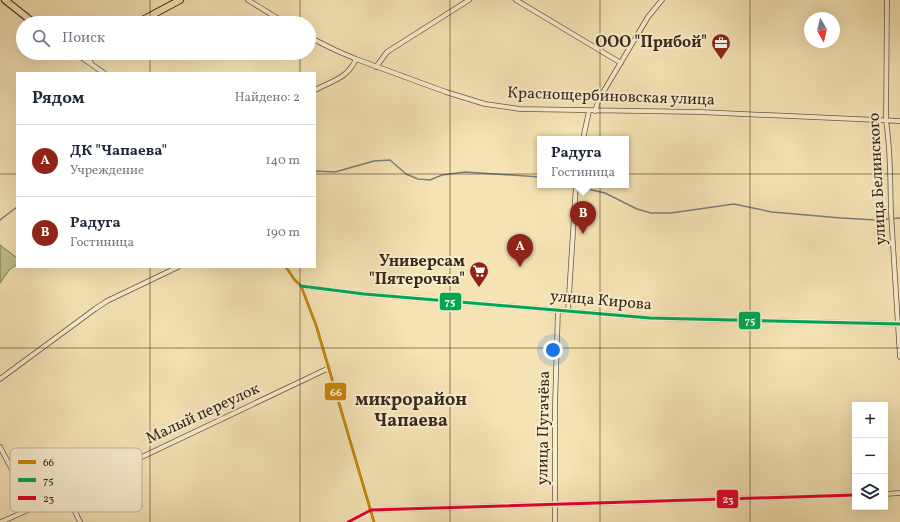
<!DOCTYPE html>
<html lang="ru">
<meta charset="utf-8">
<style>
:root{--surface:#fff;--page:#f6f6f7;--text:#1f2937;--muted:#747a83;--line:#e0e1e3;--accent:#8f2418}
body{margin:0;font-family:Vollkorn,serif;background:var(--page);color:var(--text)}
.controls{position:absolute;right:12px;bottom:12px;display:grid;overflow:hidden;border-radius:0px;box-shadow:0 4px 16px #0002}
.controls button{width:36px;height:36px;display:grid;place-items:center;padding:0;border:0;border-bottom:1px solid var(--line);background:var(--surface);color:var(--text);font:20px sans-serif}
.compass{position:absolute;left:804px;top:12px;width:36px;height:36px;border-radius:50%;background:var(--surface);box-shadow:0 4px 16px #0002;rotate:172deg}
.you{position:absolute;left:553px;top:350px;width:14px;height:14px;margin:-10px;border:3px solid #fff;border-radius:50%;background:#1a73e8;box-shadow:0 0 0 6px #1a73e833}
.badge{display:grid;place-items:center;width:26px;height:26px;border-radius:50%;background:var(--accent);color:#fff;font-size:13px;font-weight:700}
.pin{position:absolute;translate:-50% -33px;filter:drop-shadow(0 1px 2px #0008)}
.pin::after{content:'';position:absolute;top:21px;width:14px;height:12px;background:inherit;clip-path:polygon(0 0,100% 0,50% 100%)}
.popup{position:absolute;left:537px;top:136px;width:92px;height:52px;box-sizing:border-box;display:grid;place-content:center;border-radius:0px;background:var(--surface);filter:drop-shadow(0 1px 3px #0005);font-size:13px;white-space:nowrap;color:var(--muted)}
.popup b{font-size:15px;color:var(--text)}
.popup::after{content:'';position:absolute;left:50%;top:100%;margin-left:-8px;border:8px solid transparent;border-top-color:var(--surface)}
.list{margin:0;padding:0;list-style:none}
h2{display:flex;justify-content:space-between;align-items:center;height:52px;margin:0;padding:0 16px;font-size:17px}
h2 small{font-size:13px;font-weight:400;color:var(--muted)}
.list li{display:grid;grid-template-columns:26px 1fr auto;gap:12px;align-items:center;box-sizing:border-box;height:72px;padding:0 16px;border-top:1px solid var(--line)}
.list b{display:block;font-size:15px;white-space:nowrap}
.list p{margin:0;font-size:13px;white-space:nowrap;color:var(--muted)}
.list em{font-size:13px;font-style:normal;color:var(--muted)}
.icon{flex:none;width:22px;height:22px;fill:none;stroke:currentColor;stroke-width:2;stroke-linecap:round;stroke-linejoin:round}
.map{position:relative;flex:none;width:900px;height:522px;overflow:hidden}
.search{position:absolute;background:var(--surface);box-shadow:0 4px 16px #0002;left:16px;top:16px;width:300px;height:44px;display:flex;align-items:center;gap:10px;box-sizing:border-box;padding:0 14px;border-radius:22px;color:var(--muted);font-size:15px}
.panel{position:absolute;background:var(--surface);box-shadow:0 4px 16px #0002;left:16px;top:72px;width:300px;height:196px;border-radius:0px}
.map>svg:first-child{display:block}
.grass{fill:#bfc38b;stroke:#7c7653}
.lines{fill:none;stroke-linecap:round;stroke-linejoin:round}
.stream{stroke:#788079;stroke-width:1.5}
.minor-casing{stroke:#695741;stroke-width:5.5}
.primary-casing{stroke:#3a281b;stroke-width:8}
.minor{stroke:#f8edce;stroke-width:4}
.primary{stroke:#f5e3b4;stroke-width:6}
.bus-1-casing{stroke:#f8edce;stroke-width:6}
.bus-2-casing{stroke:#f8edce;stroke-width:6}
.bus-3-casing{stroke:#f8edce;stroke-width:6}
.bus-1{stroke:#c88607;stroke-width:3}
.bus-2{stroke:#00a651;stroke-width:3}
.bus-3{stroke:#e4002b;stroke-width:3}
.grid{fill:none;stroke:#3a281b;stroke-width:1;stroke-opacity:0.55}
.labels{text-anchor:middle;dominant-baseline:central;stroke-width:4;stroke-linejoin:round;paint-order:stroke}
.poi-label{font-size:16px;font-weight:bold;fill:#3a281b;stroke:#f8edce;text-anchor:end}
.street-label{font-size:16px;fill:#3a281b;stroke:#f8edce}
.quarter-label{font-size:18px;font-weight:bold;fill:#3a281b;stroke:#f8edce}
.key{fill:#f8edce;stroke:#bfb298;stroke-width:1}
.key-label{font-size:11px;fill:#3a281b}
.line-badge{stroke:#f8edce;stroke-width:1.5}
.badge-label{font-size:11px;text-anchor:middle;font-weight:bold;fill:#fff}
</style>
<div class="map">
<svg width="900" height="522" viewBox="0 0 900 522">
<rect width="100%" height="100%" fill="#f5e3b4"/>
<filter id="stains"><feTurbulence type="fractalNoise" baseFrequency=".005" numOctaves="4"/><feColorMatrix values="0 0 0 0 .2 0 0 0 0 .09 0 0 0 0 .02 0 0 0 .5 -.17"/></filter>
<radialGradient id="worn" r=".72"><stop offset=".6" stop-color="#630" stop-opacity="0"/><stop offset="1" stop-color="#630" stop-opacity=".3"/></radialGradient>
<path class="grass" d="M0,245L17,258V264L9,270L0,283Z"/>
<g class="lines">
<path class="stream" d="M315,171L335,172L374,161L390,160L406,174L418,179L430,180L442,175L465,172L540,177
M570,185L605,193L637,209L651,213H671L734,204L772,212L841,218L876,220L900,218
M0,220L17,207"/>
<g class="minor-casing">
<path id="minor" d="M248,0L285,23
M516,0L621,63
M887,0L886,121C891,151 890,182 891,213C894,261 897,309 900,357
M309,37L335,50L356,59L446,92L485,104L520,109L700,112L900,121
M75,53L104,73
M90,53L89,56L91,64
M376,67L387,52L469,0
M315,90C332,81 348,78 356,59
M595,111L599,99L605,89L648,17L662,0
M583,139L589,111
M286,267L294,279L301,286L316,325L374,522
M301,286L364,294L650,318L900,324
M568,311L576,185
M0,379L95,309L107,301L178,267
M0,447L32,507
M66,493L80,522
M885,494L900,493
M1,522L66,493L329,368
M348,522L371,510L855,495
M555,522V405L558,310"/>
</g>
<g class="primary-casing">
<path id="primary" d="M5,0L34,23
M137,23L180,0"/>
</g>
<use href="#minor" class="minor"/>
<use href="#primary" class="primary"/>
<g class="bus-1-casing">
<path id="bus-1" d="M286,267L294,279L301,286L316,325L374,522"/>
</g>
<g class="bus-2-casing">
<path id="bus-2" d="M301,286L364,294L650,318L900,324"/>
</g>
<g class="bus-3-casing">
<path id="bus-3" d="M348,522L371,510L855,495"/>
</g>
<use href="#bus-1" class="bus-1"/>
<use href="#bus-2" class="bus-2"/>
<use href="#bus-3" class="bus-3"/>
</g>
<path class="grid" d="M150,0V23M300,0V23M450,0V522M600,0V522M750,0V522M150,53V73M300,53V73M0,174H17M315,174H900M150,267V522M300,267V522M0,348H900"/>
<defs>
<g id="office-pin" transform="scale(1)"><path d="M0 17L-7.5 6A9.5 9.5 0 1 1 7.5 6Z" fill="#8f2418" stroke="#f8edce"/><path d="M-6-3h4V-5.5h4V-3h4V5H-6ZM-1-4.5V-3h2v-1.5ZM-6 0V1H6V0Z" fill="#fff"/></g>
<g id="supermarket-pin" transform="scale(1)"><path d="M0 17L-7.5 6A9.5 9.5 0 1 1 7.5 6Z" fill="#8f2418" stroke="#f8edce"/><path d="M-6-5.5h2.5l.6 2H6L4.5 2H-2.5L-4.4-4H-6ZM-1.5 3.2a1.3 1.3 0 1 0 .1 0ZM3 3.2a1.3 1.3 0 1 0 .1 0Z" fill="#fff"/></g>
</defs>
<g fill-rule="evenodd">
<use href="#office-pin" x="721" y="43"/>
<use href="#supermarket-pin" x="479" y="271"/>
</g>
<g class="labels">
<g class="poi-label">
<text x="707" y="43">ООО "Прибой"</text>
<text x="465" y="262">Универсам<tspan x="465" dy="18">"Пятерочка"</tspan></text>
</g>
<g class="street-label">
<text transform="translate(611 97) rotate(2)">Краснощербиновская улица</text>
<text transform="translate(878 179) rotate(-93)">улица Белинского</text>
<text transform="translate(601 301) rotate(5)">улица Кирова</text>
<text transform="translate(203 414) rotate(-25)">Малый переулок</text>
<text transform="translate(544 428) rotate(-89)">улица Пугачёва</text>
</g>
<g class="quarter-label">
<text x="411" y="400">микрорайон<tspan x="411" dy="21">Чапаева</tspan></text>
</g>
</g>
<rect x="10" y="448" width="132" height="64" rx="6" class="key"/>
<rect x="18" y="460" width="18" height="4" fill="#c88607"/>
<rect x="18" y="478" width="18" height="4" fill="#00a651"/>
<rect x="18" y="496" width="18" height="4" fill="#e4002b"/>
<g class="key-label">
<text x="43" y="466">66</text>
<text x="43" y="484">75</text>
<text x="43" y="502">23</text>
</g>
<g class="line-badge">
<rect x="439" y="292" width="23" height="19" rx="4" fill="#00a651"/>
<rect x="738" y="311" width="23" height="19" rx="4" fill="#00a651"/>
<rect x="324" y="382" width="23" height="19" rx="4" fill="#c88607"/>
<rect x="716" y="489" width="23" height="20" rx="4" fill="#e4002b"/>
</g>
<g class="badge-label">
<text x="450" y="305">75</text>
<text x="750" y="324">75</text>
<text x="336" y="396">66</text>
<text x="728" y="503">23</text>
</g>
<rect width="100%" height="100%" filter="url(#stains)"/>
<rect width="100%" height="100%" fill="url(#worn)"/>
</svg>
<div class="controls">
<button>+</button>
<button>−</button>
<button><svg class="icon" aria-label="layers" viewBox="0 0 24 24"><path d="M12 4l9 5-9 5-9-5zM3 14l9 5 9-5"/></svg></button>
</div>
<svg class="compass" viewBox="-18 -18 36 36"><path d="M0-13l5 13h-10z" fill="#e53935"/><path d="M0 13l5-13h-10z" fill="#747a83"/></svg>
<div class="you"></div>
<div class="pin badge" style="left:520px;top:267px">A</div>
<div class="pin badge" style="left:583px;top:234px">B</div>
<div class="popup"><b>Радуга</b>Гостиница</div>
<div class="search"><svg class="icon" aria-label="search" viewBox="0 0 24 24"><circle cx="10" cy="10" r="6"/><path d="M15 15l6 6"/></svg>Поиск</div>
<section class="panel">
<h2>Рядом<small>Найдено: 2</small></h2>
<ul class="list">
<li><span class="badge">A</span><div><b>ДК &quot;Чапаева&quot;</b><p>Учреждение</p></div><em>140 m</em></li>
<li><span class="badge">B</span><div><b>Радуга</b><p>Гостиница</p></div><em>190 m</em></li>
</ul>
</section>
</div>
